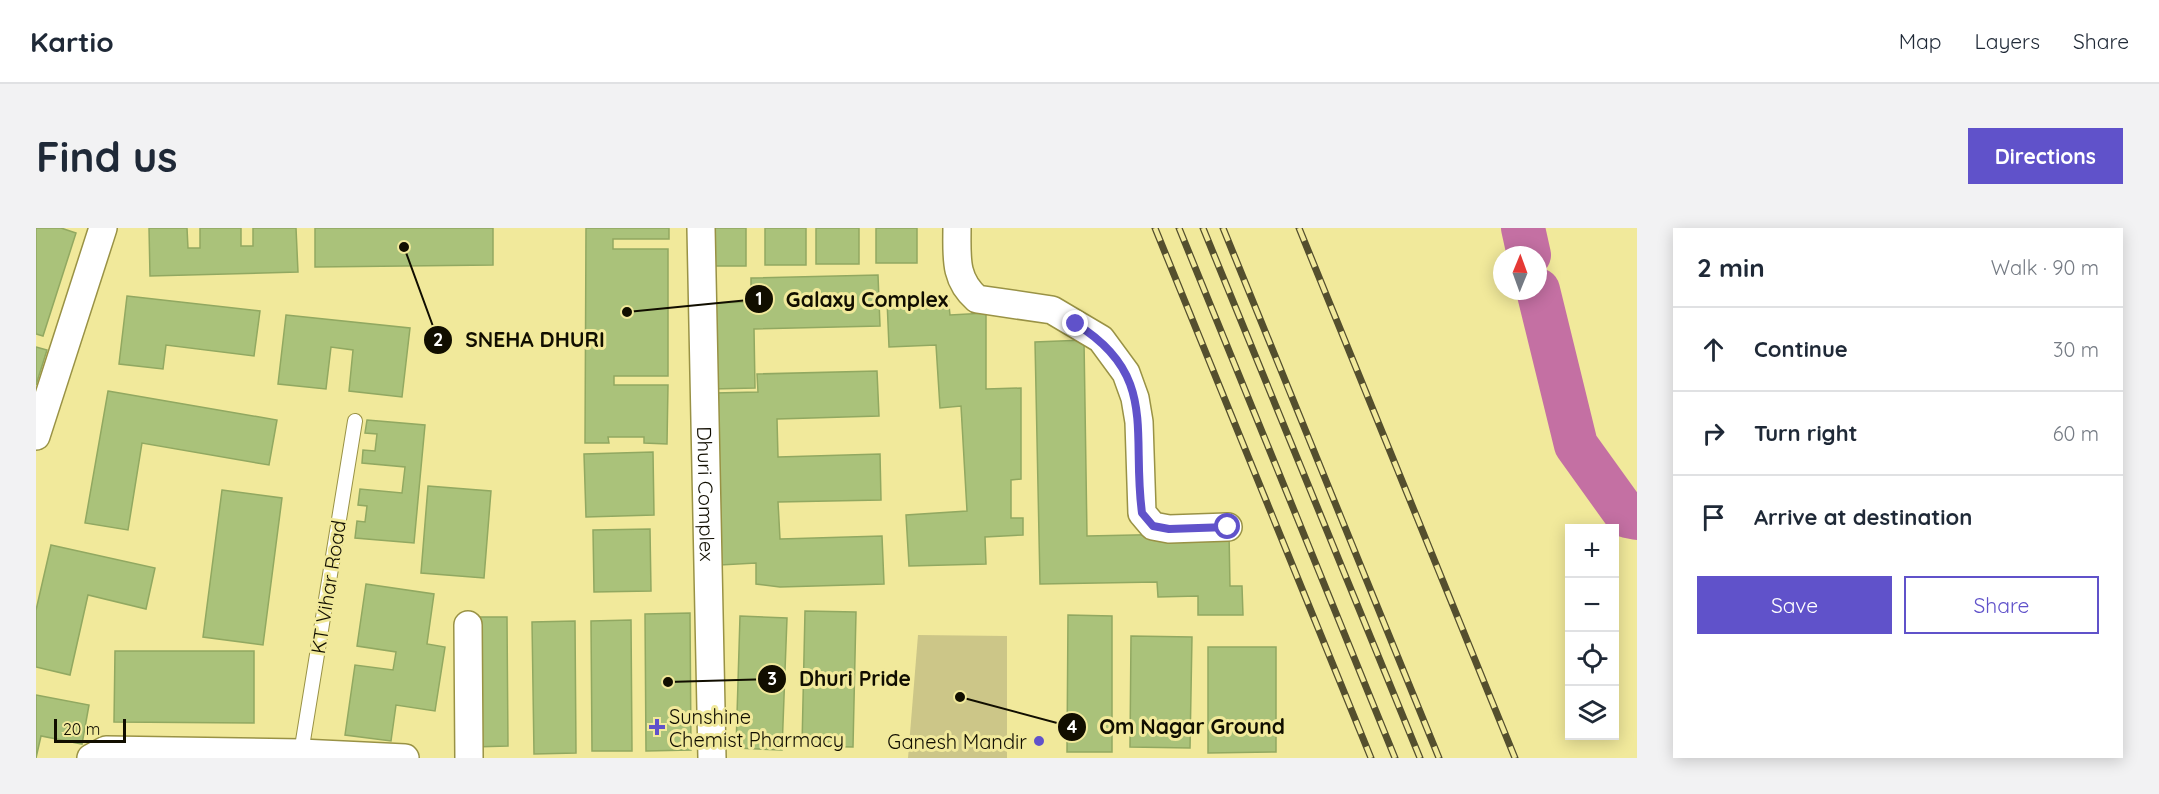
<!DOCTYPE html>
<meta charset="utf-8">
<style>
:root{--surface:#fff;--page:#f2f2f3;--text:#1f2937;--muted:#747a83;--line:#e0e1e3;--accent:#6052ca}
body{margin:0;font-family:Quicksand,sans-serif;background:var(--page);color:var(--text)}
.controls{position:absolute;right:18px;bottom:18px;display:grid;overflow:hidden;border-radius:0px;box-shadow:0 3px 15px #0003}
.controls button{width:54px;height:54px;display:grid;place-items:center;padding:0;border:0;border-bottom:2px solid var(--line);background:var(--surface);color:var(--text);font:30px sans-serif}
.compass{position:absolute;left:1457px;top:18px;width:54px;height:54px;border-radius:50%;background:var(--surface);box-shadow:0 3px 15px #0003;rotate:1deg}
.scale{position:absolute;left:18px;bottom:15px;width:72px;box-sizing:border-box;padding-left:6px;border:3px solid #110e00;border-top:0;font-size:16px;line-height:21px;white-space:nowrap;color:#110e00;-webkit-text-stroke:4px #f1e99b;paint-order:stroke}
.stop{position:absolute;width:18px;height:18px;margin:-14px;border:4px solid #6052ca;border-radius:50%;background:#fff}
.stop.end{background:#6052ca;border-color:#fff;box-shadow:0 2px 6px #0008}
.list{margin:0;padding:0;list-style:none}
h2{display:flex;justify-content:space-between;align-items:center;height:78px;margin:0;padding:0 24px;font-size:26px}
h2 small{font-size:20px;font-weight:400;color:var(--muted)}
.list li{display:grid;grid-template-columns:39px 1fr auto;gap:18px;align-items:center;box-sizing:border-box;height:84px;padding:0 24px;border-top:2px solid var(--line)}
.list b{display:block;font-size:22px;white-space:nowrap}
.list em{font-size:20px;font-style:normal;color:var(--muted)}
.actions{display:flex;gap:12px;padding:18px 24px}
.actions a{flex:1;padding:14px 0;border:2px solid var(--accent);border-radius:0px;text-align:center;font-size:21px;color:var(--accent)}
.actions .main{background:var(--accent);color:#fff}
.icon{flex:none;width:33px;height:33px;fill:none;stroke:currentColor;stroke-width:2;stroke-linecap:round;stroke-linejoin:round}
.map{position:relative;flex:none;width:1601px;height:530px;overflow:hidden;border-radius:0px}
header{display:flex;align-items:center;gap:36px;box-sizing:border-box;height:84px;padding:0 30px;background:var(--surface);border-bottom:2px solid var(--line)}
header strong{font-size:28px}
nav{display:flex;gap:33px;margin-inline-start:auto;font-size:21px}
.intro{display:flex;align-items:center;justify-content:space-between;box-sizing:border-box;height:144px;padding:0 36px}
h1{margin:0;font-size:42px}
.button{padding:15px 27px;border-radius:0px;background:var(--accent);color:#fff;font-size:21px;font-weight:700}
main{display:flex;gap:36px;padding:0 36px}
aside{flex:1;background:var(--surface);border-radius:0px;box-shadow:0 3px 15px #0003}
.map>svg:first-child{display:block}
.green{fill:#ccc688}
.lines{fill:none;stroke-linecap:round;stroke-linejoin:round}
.river{stroke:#c470a3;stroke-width:44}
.building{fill:#aac27a;stroke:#91a861;stroke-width:1.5}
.lane-casing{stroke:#999245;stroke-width:16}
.street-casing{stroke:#999245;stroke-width:30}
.lane{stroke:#fff;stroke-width:14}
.street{stroke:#fff;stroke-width:27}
.rail-casing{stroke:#544f2e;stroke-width:7}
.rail{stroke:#f1e99b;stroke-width:4.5;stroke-dasharray:14;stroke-linecap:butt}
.route{stroke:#6052ca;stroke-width:8}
.poi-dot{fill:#6052ca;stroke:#f1e99b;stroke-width:2}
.labels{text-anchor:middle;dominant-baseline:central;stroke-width:6;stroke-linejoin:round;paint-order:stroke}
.street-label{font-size:20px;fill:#110e00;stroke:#f1e99b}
.poi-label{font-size:20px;fill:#110e00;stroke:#f1e99b;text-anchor:start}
.leader{fill:none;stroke:#110e00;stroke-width:2}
.callout-dot{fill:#110e00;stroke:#f1e99b;stroke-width:2}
.mark-label{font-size:18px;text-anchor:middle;font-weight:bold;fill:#fff}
.callout-label{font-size:21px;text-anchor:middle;font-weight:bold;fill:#110e00;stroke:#f1e99b;stroke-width:6;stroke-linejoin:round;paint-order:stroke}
</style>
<header>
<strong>Kartio</strong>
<nav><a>Map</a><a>Layers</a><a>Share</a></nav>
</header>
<div class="intro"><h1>Find us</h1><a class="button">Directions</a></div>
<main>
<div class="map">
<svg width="1601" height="530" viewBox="0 0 1601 530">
<rect width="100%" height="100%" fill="#f1e99b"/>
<path class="green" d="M882,407L971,408V530H872Z"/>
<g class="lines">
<path class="river" d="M1487,0L1493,27
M1502,62L1540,217L1591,288L1601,290"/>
</g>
<path class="building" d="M0,0H25L40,5L7,108L0,106Z
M113,0H151L152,20H164V0H205V18H217V0H260L262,44L114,48Z
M279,0H457V37L279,39Z
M550,0H633V11H577V21H632V148H578V157H632L631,216L608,215V209H572L573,215H549Z
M668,0H710V38H668Z
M729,0H770V37H729Z
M780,0H823V36H780Z
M840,0H881V35H840Z
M842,47L844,98L718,101L719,160L676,161L674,75L715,74V50Z
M91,68L224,83L218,128L130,117L127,141L83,136Z
M912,68L914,87L950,85V161L985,160V251L975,252V290H987V307L949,309L950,336L873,338L870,287L931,283L925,178L904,180L900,117L853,119L851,72Z
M250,87L374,100L366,169L313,163L317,122L295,119L290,161L242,156Z
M1048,112L1051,308L1193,305L1194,358H1206L1207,387H1162V368L1122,369L1121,354L1004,356L999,114Z
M0,119L11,122L0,157Z
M841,143L843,188L741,191L742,229L844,226L845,272L742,274L744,311L846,308L848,356L744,359L720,356V335L684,337L679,165L722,164L721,146Z
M72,163L241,192L233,237L106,215L92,302L49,295Z
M331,192L389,197L378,315L319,310L321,293L329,294L331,278L322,277L324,261L366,265L369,239L326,235L327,222L339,223L341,206L329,205Z
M617,224L618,287L550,289L548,226Z
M392,258L455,263L448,350L385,345Z
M186,262L246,270L227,417L167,409Z
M614,301L615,363L558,364L557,302Z
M15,317L119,340L110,381L52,367L34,447L0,439V382Z
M330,356L398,366L391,416L409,419L399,483L360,477L355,513L309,507L319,437L357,442L360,424L321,418Z
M769,383L820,384L817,519L766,518Z
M654,385L655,522L610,523L609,386Z
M1032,387L1076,388V524H1031Z
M704,388L751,390L746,522L700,520Z
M436,389H471L472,518L437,519Z
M595,392L596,523H556L555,393Z
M539,393L540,525L498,526L496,394Z
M1095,408L1156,409L1154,520L1094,519Z
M1172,419H1240V524L1172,525Z
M79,423H218V495L78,494Z
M0,467L53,477L46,516L5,508L0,530Z"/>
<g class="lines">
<g class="lane-casing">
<path id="lane" d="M265,525L319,193"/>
</g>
<g class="street-casing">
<g id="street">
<path id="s1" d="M665,0L676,530"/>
<path d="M921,0C921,29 918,51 941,71L1016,82L1065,111L1090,145L1099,170L1103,194L1106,285L1117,298L1133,301L1192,299"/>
<path d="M0,208L67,0"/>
<path d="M432,397L433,530"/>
<path d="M55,530L70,522L265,525L369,530"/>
</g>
</g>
<use href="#lane" class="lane"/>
<use href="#street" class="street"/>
<g class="rail-casing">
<path id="rail" d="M1119,0L1335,530
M1143,0L1359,530
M1167,0L1384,530
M1187,0L1403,530
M1263,0L1479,530"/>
</g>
<use href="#rail" class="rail"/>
</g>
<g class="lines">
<path class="route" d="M1040,96C1123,147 1095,205 1106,285L1117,298L1133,301L1192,299"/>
</g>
<g class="poi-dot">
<path d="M618 490h6v6h6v6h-6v6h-6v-6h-6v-6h6z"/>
<circle cx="1003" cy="513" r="6"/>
</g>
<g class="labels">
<g class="street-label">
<text stroke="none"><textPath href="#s1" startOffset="266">Dhuri Complex</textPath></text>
<text transform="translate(292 359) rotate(-81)">KT Vihar Road</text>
</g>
<g class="poi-label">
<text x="633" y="488">Sunshine<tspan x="633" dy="23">Chemist Pharmacy</tspan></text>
<text x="991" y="513" text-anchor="end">Ganesh Mandir</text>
</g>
</g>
<path class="leader" d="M591 84L723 71M368 19L402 112M632 454L736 451M924 469L1036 499"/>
<g class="callout-dot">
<circle cx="591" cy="84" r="6"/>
<circle cx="368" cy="19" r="6"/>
<circle cx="632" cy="454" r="6"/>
<circle cx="924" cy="469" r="6"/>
<circle cx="723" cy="71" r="15"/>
<circle cx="402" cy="112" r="15"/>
<circle cx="736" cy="451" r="15"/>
<circle cx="1036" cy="499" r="15"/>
</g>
<g class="mark-label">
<text x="723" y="77">1</text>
<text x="402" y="118">2</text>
<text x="736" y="457">3</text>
<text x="1036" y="505">4</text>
</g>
<g class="callout-label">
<text x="831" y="79">Galaxy Complex</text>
<text x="499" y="119">SNEHA DHURI</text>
<text x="819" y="458">Dhuri Pride</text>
<text x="1156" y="506">Om Nagar Ground</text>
</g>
</svg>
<div class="controls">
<button>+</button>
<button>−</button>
<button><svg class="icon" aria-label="locate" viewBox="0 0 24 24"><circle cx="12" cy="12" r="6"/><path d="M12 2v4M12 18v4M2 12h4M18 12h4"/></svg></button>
<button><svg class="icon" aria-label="layers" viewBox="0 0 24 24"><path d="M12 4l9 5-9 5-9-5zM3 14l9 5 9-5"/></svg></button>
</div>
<svg class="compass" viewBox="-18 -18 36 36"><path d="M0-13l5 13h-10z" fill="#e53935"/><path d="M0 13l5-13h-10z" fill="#747a83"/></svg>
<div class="scale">20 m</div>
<div class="stop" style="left:1192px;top:299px"></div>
<div class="stop end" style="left:1040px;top:96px"></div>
</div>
<aside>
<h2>2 min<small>Walk · 90 m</small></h2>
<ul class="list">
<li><svg class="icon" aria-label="ahead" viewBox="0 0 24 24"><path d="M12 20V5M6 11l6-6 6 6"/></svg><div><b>Continue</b></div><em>30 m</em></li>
<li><svg class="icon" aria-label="right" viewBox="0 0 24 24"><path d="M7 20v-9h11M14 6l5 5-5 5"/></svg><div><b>Turn right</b></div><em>60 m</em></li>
<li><svg class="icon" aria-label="arrive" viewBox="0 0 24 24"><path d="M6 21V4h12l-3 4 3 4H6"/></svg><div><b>Arrive at destination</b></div></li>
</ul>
<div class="actions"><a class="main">Save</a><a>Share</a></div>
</aside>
</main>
